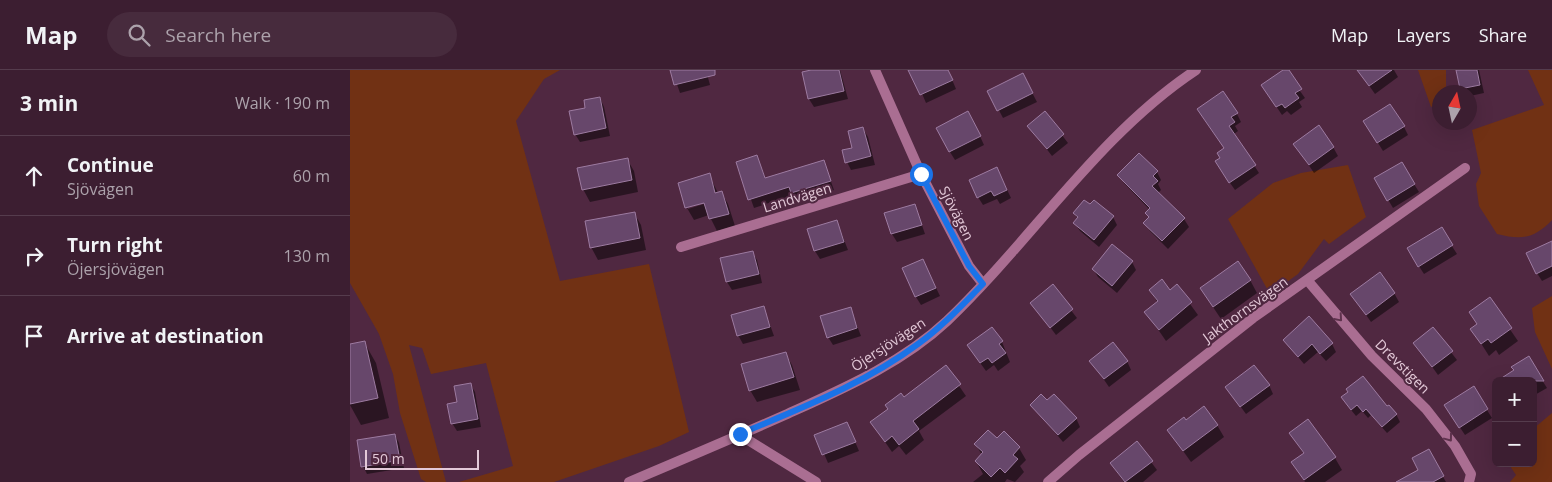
<!DOCTYPE html>
<meta charset="utf-8">
<style>
:root{--surface:#3c1e31;--page:#472b3d;--text:#f1f3f6;--muted:#aca2ab;--line:#553c4d}
body{margin:0;font-family:"Open Sans",sans-serif;background:var(--page);color:var(--text)}
.controls{position:absolute;right:15px;bottom:15px;display:grid;overflow:hidden;border-radius:8px;box-shadow:0 5px 20px #0002}
.controls button{width:45px;height:45px;display:grid;place-items:center;padding:0;border:0;border-bottom:1px solid var(--line);background:var(--surface);color:var(--text);font:25px sans-serif}
.compass{position:absolute;left:1082px;top:15px;width:45px;height:45px;border-radius:50%;background:var(--surface);box-shadow:0 5px 20px #0002;rotate:9deg}
.scale{position:absolute;left:15px;bottom:12px;width:114px;box-sizing:border-box;padding-left:5px;border:2px solid #e3c9d8;border-top:0;font-size:14px;line-height:18px;white-space:nowrap;color:#e3c9d8;-webkit-text-stroke:4px #502841;paint-order:stroke}
.stop{position:absolute;width:15px;height:15px;margin:-11px;border:4px solid #1a73e8;border-radius:50%;background:#fff}
.stop.end{background:#1a73e8;border-color:#fff;box-shadow:0 1px 5px #0008}
.list{margin:0;padding:0;list-style:none}
h2{display:flex;justify-content:space-between;align-items:center;height:65px;margin:0;padding:0 20px;font-size:21px}
h2 small{font-size:16px;font-weight:400;color:var(--muted)}
.list li{display:grid;grid-template-columns:32px 1fr auto;gap:15px;align-items:center;box-sizing:border-box;height:80px;padding:0 20px;border-top:1px solid var(--line)}
.list b{display:block;font-size:19px;white-space:nowrap}
.list p{margin:0;font-size:16px;white-space:nowrap;color:var(--muted)}
.list em{font-size:16px;font-style:normal;color:var(--muted)}
.icon{flex:none;width:28px;height:28px;fill:none;stroke:currentColor;stroke-width:2;stroke-linecap:round;stroke-linejoin:round}
.map{position:relative;flex:none;width:1202px;height:412px;overflow:hidden}
header{display:flex;align-items:center;gap:30px;box-sizing:border-box;height:70px;padding:0 25px;background:var(--surface);border-bottom:1px solid var(--line)}
header strong{font-size:24px}
nav{display:flex;gap:28px;margin-inline-start:auto;font-size:18px}
.search{width:350px;height:45px;background:var(--page);display:flex;align-items:center;gap:12px;box-sizing:border-box;padding:0 18px;border-radius:28px;color:var(--muted);font-size:19px}
main{display:flex}
aside{flex:1;background:var(--surface)}
.map>svg:first-child{display:block}
.green{fill:#713114}
.shadow{fill:#0007;fill-rule:evenodd}
.building{fill:#67476b;stroke:#9d7ba1}
.lines{fill:none;stroke-linecap:round;stroke-linejoin:round}
.minor{stroke:#aa6e92;stroke-width:10}
.oneway{stroke:#5e324d}
.route{stroke:#1a73e8;stroke-width:6}
.labels{text-anchor:middle;dominant-baseline:central;stroke-width:4;stroke-linejoin:round;paint-order:stroke}
.street-label{font-size:14px;fill:#e3c9d8;stroke:#502841}
</style>
<header>
<strong>Map</strong>
<div class="search"><svg class="icon" aria-label="search" viewBox="0 0 24 24"><circle cx="10" cy="10" r="6"/><path d="M15 15l6 6"/></svg>Search here</div>
<nav><a>Map</a><a>Layers</a><a>Share</a></nav>
</header>
<main>
<aside>
<h2>3 min<small>Walk · 190 m</small></h2>
<ul class="list">
<li><svg class="icon" aria-label="ahead" viewBox="0 0 24 24"><path d="M12 20V5M6 11l6-6 6 6"/></svg><div><b>Continue</b><p>Sjövägen</p></div><em>60 m</em></li>
<li><svg class="icon" aria-label="right" viewBox="0 0 24 24"><path d="M7 20v-9h11M14 6l5 5-5 5"/></svg><div><b>Turn right</b><p>Öjersjövägen</p></div><em>130 m</em></li>
<li><svg class="icon" aria-label="arrive" viewBox="0 0 24 24"><path d="M6 21V4h12l-3 4 3 4H6"/></svg><div><b>Arrive at destination</b></div></li>
</ul>
</aside>
<div class="map">
<svg width="1202" height="412" viewBox="0 0 1202 412">
<rect width="100%" height="100%" fill="#502841"/>
<path class="green" d="M0,0H210L194,9L166,51L210,211L299,194L339,362L309,376L204,412H109L163,396L136,293L81,304L72,278L59,275L96,412H76L71,409L50,343L43,304L29,264L0,213Z
M1068,0H1096V22H1090L1089,33L1081,37Z
M1178,0H1202V150C1184,169 1171,170 1147,164L1129,136L1126,114L1131,103L1122,60L1194,35Z
M998,95L1016,147L979,174L974,169L948,204L920,224L878,149L923,113L951,103Z
M1202,226V299L1185,262L1182,238Z
M1202,343V412H1160L1166,405L1158,393H1183V359Z"/>
<path class="shadow" d="M322,0H356L360,15L330,23Z
M466,0H490L498,29L464,37L459,29L453,3Z
M562,0H598L606,19L576,33Z
M935,0L955,28L949,32L952,37L941,45L937,41L932,45L918,24Z
M1008,0H1044L1048,7L1025,24Z
M1107,0H1129L1134,23L1120,26V22H1113Z
M677,13L687,32L653,48L639,21Z
M250,28L254,37L260,66L230,72L225,64L237,39Z
M695,43L718,73L702,86L679,56Z
M887,44L891,52L885,56L888,61L884,64L909,103L885,120L871,100L875,79L853,48Z
M623,51L634,75L605,90L600,82Z
M1054,57L1058,65L1033,81L1020,60Z
M513,59L518,67L525,95L501,100L497,92Z
M983,77L988,86L964,103L950,82Z
M407,87L416,109L474,92L484,120L447,131L443,125L404,138L388,93Z
M277,89L284,101L288,122L240,132L233,119Z
M1051,93L1069,122L1043,138L1026,109Z
M807,102L811,110L808,114L811,120L808,123L834,149L839,157L818,179L800,161L795,153L800,148L797,143L800,140L774,113L769,105Z
M359,105L368,123L371,122L378,134L385,156L367,161L359,145L344,150L337,138ZM359,130L360,132L338,139V136Z
M651,107L661,128L650,134L647,129L633,135L628,127Z
M565,135L575,164L547,172L542,164Z
M740,136L763,147L767,155L749,177L730,161L725,153L728,149L724,143Z
M284,143L291,155L296,180L248,190L241,177Z
M487,152L498,180L470,189L465,181Z
M1091,159L1107,184L1074,204L1058,179Z
M1202,172V206L1192,211L1187,203Z
M402,182L407,190L412,213L382,220L377,212L372,189Z
M573,191L590,226L571,235L566,227Z
M782,192L786,200L767,223L748,207L743,199Z
M900,210L907,223L871,249L851,219Z
M702,216L727,248L706,265L682,233Z
M827,216L848,245L816,271L796,242L808,233L800,220L820,222Z
M1044,223L1049,232L1021,252L1007,232Z
M1139,229L1168,271L1149,285L1146,280L1139,286L1122,259L1128,255Z
M414,238L424,266L393,274L388,265Z
M500,238L511,266L483,275L478,267Z
M1083,259L1107,290L1088,305L1065,273Z
M934,270L982,274L986,282L976,291L968,282L954,294Z
M14,272L26,293L39,348L11,355L0,335V276Z
M652,272L660,292L648,301L644,295L636,301L618,276Z
M435,283L442,295L450,320L407,332L400,320Z
M741,291H777L781,300L759,317Z
M596,297L616,326L569,361L574,370L556,385L549,376L542,382L522,353Z
M1165,301L1192,310L1197,318L1183,326V311Z
M120,314L125,322L131,357L107,361L102,353L109,333Z
M919,315L923,324L896,344L882,325Z
M1123,318L1142,348L1115,365L1101,344Z
M999,323L1037,338L1046,344L1050,352L1037,363L1021,345L1018,348L1012,341L1006,346L997,335Z
M697,332L726,348L730,357L713,372L682,335Z
M497,353L509,381L478,393L466,365Z
M867,355L874,367L841,392L818,360Z
M941,364L985,388L992,400L975,412H955L942,393L954,384Z
M45,365L49,373L54,398L17,404L13,396Z
M647,370L669,378L676,390L670,396L674,402L665,412L657,409L655,412H623L633,404L626,391L632,385L626,375Z
M787,373L807,400L793,412H774L761,394Z
M1078,381L1096,412H1063Z"/>
<path class="building" d="M320,0H365V5L324,15Z
M461,0H489L494,21L458,29L452,2Z
M558,0H598L603,10L570,25Z
M933,0H939L952,19L945,23L949,28L935,38L932,34L926,37L911,15Z
M1007,0H1042L1019,16Z
M1106,0H1127L1130,15L1110,19Z
M673,3L683,23L647,41L637,21Z
M873,21L888,43L881,47L885,52L879,56L906,95L879,113L865,91L870,88L867,83L874,78L847,39Z
M250,27L256,58L224,65L219,41L235,38L234,30Z
M1040,34L1055,56L1027,73L1013,51Z
M618,41L631,66L599,82L586,58Z
M695,41L714,64L697,79L677,56Z
M969,55L984,77L959,95L943,74Z
M513,57L521,86L495,93L492,80L502,78L498,61Z
M789,83L808,101L803,106L808,111L802,116L835,148L812,171L793,153L799,147L795,143L800,138L767,105Z
M407,85L415,108L474,90L481,111L441,123L439,117L398,130L386,92Z
M278,88L282,110L232,120L227,98Z
M1052,92L1065,114L1037,131L1024,108Z
M647,97L657,120L644,126L641,121L627,128L619,110Z
M360,103L365,123L372,121L379,144L359,149L354,133L335,138L328,113Z
M734,130L740,134L744,130L764,146L744,170L723,153L728,147L723,143Z
M565,134L572,155L541,164L534,143Z
M285,142L290,168L240,178L235,151Z
M487,150L494,172L464,181L457,159Z
M1092,157L1103,175L1068,197L1057,178Z
M1202,171V196L1186,204L1176,183Z
M762,174L783,191L762,216L742,199Z
M403,181L409,204L376,212L370,188Z
M573,189L586,218L565,227L552,198Z
M888,191L901,210L863,237L850,218Z
M1030,202L1045,223L1016,245L1000,224Z
M812,209L820,220L827,214L842,232L809,260L794,242L808,231L799,220Z
M703,214L723,239L700,258L680,233Z
M1140,227L1162,258L1141,273L1138,269L1131,274L1120,259L1127,254L1119,242Z
M414,236L420,257L387,266L381,245Z
M501,237L507,258L477,268L470,246Z
M959,246L983,273L970,284L962,274L948,287L933,270Z
M642,257L653,271L649,274L656,283L642,293L638,288L630,293L617,275Z
M1083,257L1103,281L1082,297L1063,273Z
M15,271L28,328L0,334V274Z
M763,272L778,291L754,309L739,291Z
M436,282L444,307L399,321L391,294Z
M1179,286L1194,311H1147L1164,300L1161,297Z
M596,295L611,314L563,351L569,359L549,375L542,366L535,372L520,352L538,339L535,335L551,323L554,327Z
M904,295L920,315L890,337L875,317Z
M1013,306L1037,336L1039,335L1047,344L1032,357L1016,339L1013,342L1007,335L1001,340L991,327L998,322L996,319Z
M121,313L128,349L101,354L97,334L107,332L104,316Z
M1124,316L1138,339L1109,358L1094,335Z
M691,324L697,330L704,324L727,348L708,365L680,335Z
M854,336L868,355L833,381L817,360L834,347L836,350Z
M958,349L986,387L954,410L941,392L954,383L939,363Z
M497,352L506,372L472,385L464,365Z
M638,360L647,368L654,361L670,377L663,385L668,389L655,403L650,398L641,407L625,391L633,382L624,374Z
M45,364L50,390L11,397L7,370Z
M787,371L803,391L775,412L760,393Z
M1079,379L1094,406L1083,412H1046L1068,400L1062,388Z"/>
<g class="lines">
<path class="minor" d="M525,0L571,104L619,196L633,214
M331,177L571,104
M958,211L1022,286L1076,339L1105,376L1121,404L1119,412
M390,365L466,412
M279,412C331,390 383,368 435,345C492,319 551,294 597,251C681,171 749,64 846,0
M698,412L729,385L903,248L1115,98"/>
</g>
<defs><path id="oneway-chevron" d="M-2-3.5L2.5 0L-2 3.5" fill="none" stroke-width="1.6" stroke-linecap="round" stroke-linejoin="round" transform="scale(1.25)"/></defs>
<g class="oneway">
<use href="#oneway-chevron" transform="translate(989 248) rotate(49)"/>
<use href="#oneway-chevron" transform="translate(1099 368) rotate(53)"/>
</g>
<g class="lines">
<path class="route" d="M390,364C451,338 514,314 568,274C592,257 612,235 633,214L619,196L571,104"/>
</g>
<g class="labels">
<g class="street-label">
<text transform="translate(447 127) rotate(-17)">Landvägen</text>
<text transform="translate(607 143) rotate(63)">Sjövägen</text>
<text transform="translate(895 239) rotate(-36)">Jakthornsvägen</text>
<text transform="translate(538 274) rotate(-33)">Öjersjövägen</text>
<text transform="translate(1053 296) rotate(45)">Drevstigen</text>
</g>
</g>
</svg>
<div class="controls">
<button>+</button>
<button>−</button>
</div>
<svg class="compass" viewBox="-18 -18 36 36"><path d="M0-13l5 13h-10z" fill="#e53935"/><path d="M0 13l5-13h-10z" fill="#aca2ab"/></svg>
<div class="scale">50 m</div>
<div class="stop" style="left:571px;top:104px"></div>
<div class="stop end" style="left:390px;top:364px"></div>
</div>
</main>
